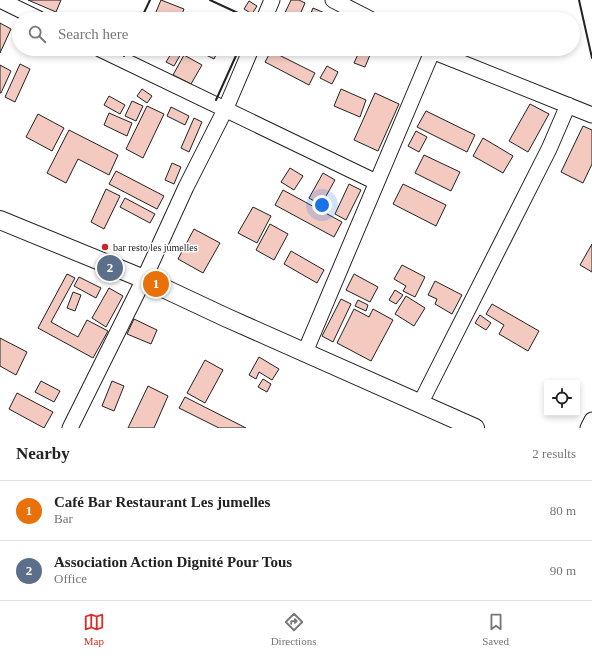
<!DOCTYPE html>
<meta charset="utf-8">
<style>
:root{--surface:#fff;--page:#f6f6f6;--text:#222;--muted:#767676;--line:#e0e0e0;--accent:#d93025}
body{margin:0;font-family:Georgia,serif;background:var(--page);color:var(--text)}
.controls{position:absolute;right:12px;bottom:12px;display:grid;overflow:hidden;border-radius:4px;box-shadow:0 2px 6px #0003}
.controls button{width:36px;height:36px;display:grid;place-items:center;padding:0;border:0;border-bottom:1px solid var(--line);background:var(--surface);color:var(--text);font:20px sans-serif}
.you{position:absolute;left:322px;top:205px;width:14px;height:14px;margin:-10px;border:3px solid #fff;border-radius:50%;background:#1a73e8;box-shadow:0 0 0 6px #1a73e833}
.badge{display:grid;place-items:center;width:26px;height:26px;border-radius:50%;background:var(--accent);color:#fff;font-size:13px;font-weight:700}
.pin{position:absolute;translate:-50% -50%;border:2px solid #fff;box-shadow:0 1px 4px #0006}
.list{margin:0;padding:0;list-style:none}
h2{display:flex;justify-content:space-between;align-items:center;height:52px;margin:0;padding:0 16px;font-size:17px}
h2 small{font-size:13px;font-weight:400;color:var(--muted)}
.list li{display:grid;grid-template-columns:26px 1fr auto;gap:12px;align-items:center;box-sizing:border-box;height:60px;padding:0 16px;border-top:1px solid var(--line)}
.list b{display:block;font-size:15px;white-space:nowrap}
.list p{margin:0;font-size:13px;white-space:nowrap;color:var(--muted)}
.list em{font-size:13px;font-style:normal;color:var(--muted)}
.icon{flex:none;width:22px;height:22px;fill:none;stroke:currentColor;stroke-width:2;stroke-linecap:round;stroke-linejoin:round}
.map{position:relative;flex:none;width:592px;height:428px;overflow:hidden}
.search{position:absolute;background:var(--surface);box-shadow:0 2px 6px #0003;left:12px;right:12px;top:12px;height:44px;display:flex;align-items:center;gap:10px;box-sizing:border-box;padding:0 14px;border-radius:22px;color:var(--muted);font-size:15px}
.sheet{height:172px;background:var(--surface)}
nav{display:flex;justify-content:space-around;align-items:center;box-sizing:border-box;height:56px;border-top:1px solid var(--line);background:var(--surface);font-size:11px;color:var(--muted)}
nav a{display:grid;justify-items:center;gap:2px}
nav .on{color:var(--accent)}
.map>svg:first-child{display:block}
.building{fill:#f3c9c0;stroke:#222}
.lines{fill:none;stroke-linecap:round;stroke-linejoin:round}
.minor-casing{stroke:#222;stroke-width:17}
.tertiary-casing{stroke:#222;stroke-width:20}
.minor{stroke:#fff;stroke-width:15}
.tertiary{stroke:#fff;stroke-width:18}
.wall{stroke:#222;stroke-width:2}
.poi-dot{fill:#c62828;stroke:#fff;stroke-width:1.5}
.labels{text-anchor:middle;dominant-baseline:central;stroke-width:3;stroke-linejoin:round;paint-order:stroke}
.poi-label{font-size:10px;fill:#222;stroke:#fff;text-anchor:start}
</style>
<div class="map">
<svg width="592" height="428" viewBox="0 0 592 428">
<rect width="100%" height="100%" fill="#fff"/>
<path class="building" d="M28,0H61L56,12Z
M161,0L184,9L180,19H153Z
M291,0H299L305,3L298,19H282Z
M249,1L257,6L252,14L244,9Z
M313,8L334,17L333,19H312L309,18Z
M227,13L238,19H224Z
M0,23L11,29L0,53Z
M174,49H177L182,52L174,66L166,62Z
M194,49H219L214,59Z
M360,50L370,55L365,67L354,63Z
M271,51L315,73L309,85L265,62Z
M184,55L202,65L191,84L173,75Z
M20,64L30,69L15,102L5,97Z
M0,65L11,71L1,93H0Z
M327,66L338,72L332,84L320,78Z
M142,89L152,96L147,103L137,96Z
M341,89L366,100L360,117L334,106Z
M375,93L399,104L378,151L354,140Z
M109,96L125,105L120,114L104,105Z
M132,101L143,106L136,121L125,116Z
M530,104L549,114L528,152L509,141Z
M147,106L164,114L143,158L126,149Z
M171,107L189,116L185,125L167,116Z
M426,111L475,135L467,152L417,127Z
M109,113L132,123L127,136L104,125Z
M38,114L64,128L52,151L26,137Z
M194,118L202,122L189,152L181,148Z
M583,126L592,130V164L583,183L561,172Z
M69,130L118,155L109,175L78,159L66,183L47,173Z
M416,131L427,137L419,152L408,146Z
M483,138L513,156L503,173L473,156Z
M424,155L460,172L451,191L415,173Z
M172,163L181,167L174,184L165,180Z
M290,168L303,176L294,190L281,182Z
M116,171L164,196L157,209L109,184Z
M323,173L335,180L321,205L309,198Z
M349,184L361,190L346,220L335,214Z
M403,184L446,205L436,226L393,204Z
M106,189L120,196L104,229L91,222Z
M283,190L342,222L334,237L275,205Z
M125,198L155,214L150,223L120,207Z
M253,207L271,216L257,243L238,233Z
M270,224L288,234L274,260L256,250Z
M194,229L220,243L203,273L178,259Z
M592,244V272L580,265Z
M291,251L324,270L317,283L284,264Z
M402,265L425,277L415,297L403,291L406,286L394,279Z
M67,274L75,278L51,322L78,337L87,320L108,331L93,358L38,328Z
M354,274L378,287L370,302L346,290Z
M79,277L101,288L96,298L74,286Z
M435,281L462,295L452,314L435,304L437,299L428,295Z
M109,288L123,296L106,327L92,318Z
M395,290L403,295L396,304L389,300Z
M73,292L81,295L75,311L67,308Z
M406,296L425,308L414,326L395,314Z
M341,299L351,304L333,342L322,336Z
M358,300L368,305L366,311L355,306Z
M492,304L539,331L528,351L499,334L504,325L486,314Z
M354,309L369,317L373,309L393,320L371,361L337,343Z
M480,315L491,323L486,330L475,323Z
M134,319L157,330L151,344L127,334Z
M0,338L27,352L16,375L0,366Z
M259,357L279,369L272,380L259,372L256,379L249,375Z
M205,360L223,370L205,403L187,393Z
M263,379L271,384L267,392L258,387Z
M41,381L60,391L54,402L35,392Z
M112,381L124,386L114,411L102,406Z
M148,386L168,396L154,428H128Z
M17,393L53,412L44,428L9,409Z
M185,397L246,428H219L179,408Z"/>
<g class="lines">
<g class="minor-casing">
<path id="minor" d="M0,0L39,19
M333,0L370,19
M264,19L272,0
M100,49L376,182
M427,49L592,115
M305,352L432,52
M420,404L549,149L568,105
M70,428L144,279L186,187L225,110L251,49
M588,428L592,420"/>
</g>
<g class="tertiary-casing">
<path id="tertiary" d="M0,220L144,279L225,317L475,428"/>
</g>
<use href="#minor" class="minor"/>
<use href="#tertiary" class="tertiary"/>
<path class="wall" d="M210,0L251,19
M579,0L592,58
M141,19L150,0
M124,56L127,49
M216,100L239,49"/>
</g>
<circle class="poi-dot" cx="105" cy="247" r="4"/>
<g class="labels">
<g class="poi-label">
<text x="113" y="247">bar resto les jumelles</text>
</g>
</g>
</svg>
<div class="controls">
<button><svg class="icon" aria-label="locate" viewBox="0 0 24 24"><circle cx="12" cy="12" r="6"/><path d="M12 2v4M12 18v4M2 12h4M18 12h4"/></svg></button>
</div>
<div class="you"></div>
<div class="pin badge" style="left:156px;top:284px;background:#e8710a">1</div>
<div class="pin badge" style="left:110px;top:268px;background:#5c6f8a">2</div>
<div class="search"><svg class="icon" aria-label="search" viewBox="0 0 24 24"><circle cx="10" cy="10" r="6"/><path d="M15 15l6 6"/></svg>Search here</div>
</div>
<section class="sheet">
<h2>Nearby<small>2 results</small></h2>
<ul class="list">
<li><span class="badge" style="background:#e8710a">1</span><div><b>Café Bar Restaurant Les jumelles</b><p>Bar</p></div><em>80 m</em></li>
<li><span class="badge" style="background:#5c6f8a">2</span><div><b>Association Action Dignité Pour Tous</b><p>Office</p></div><em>90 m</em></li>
</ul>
</section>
<nav>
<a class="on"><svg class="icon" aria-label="map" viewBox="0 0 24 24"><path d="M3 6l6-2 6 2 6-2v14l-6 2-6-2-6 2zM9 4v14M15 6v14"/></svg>Map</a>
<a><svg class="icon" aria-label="directions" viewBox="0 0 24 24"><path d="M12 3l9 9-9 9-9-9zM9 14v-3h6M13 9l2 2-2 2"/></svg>Directions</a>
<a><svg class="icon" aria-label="saved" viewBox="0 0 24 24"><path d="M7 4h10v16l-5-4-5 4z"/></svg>Saved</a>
</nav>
